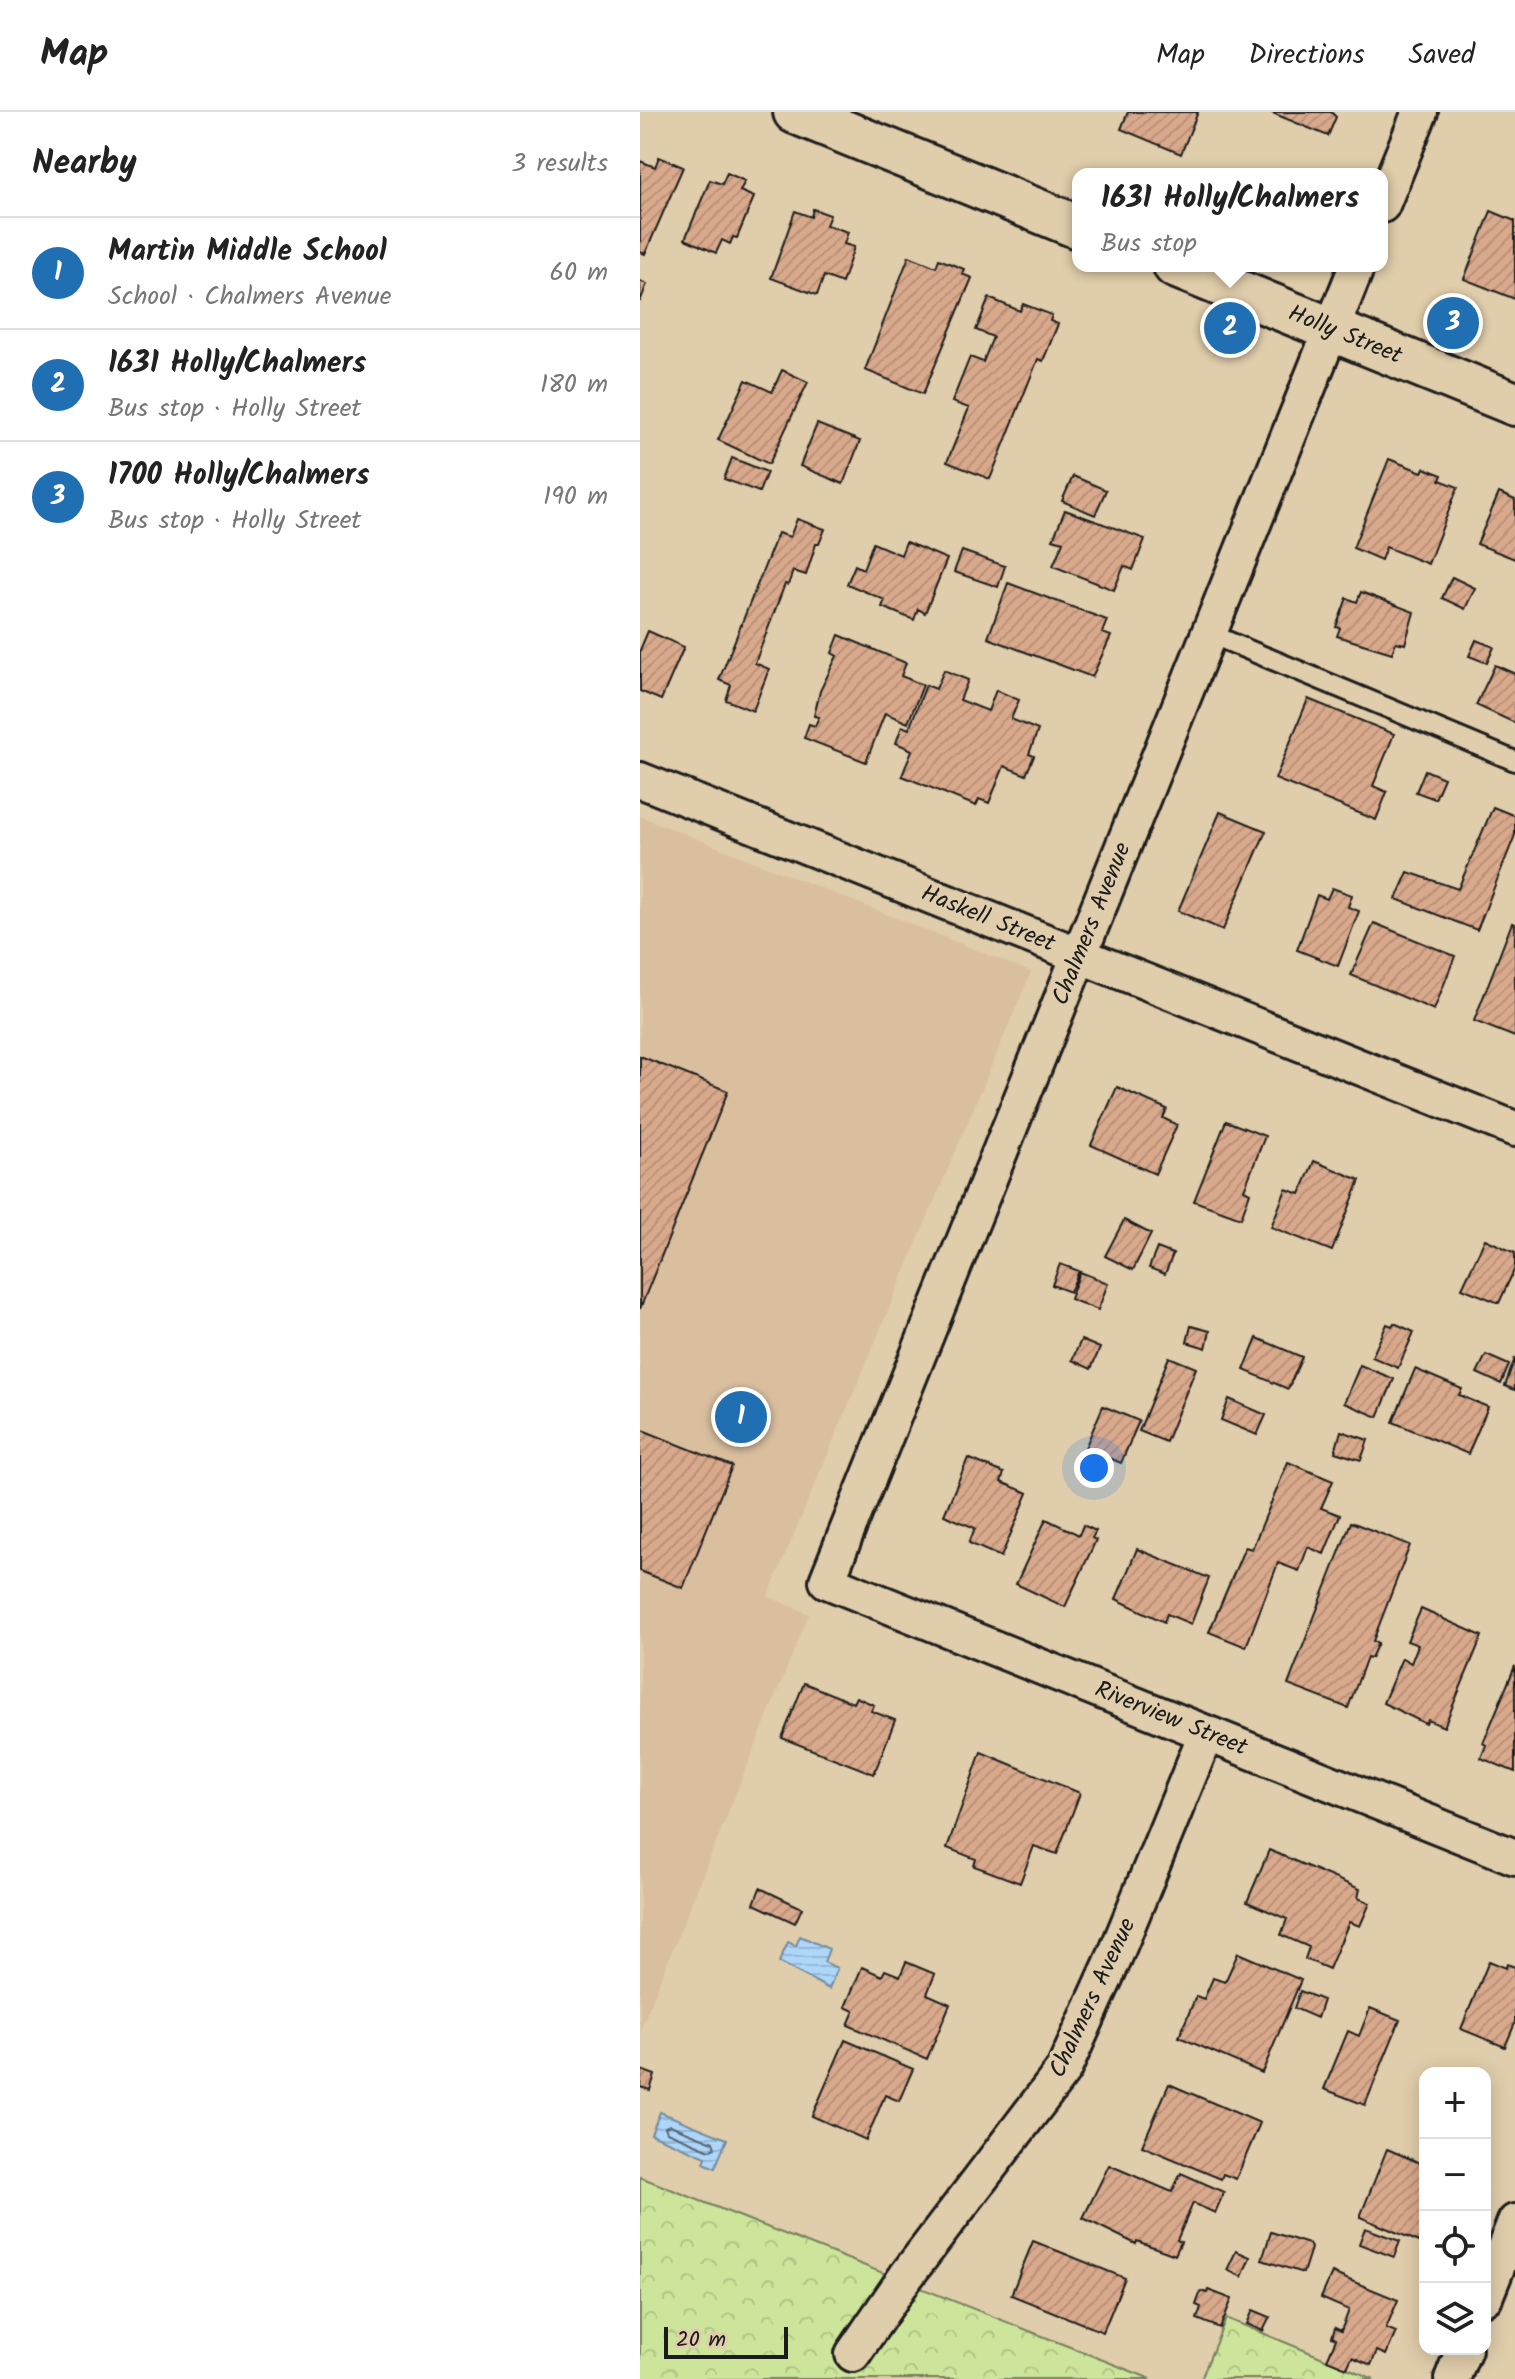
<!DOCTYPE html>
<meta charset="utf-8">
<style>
:root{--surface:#fff;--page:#f2f2f2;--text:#222;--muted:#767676;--line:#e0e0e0;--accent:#1f6fb2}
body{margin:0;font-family:Kalam,sans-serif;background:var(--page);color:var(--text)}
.controls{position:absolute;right:24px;bottom:24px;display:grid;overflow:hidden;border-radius:16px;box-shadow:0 4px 20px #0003}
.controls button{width:72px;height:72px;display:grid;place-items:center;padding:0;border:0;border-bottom:2px solid var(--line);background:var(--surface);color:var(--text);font:40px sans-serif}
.scale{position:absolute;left:24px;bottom:20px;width:124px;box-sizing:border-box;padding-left:8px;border:4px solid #1c1c1c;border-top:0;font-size:22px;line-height:28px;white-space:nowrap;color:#1c1c1c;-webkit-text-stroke:6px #e0cdab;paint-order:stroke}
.you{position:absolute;left:454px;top:1356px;width:28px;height:28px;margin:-20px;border:6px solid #fff;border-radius:50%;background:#1a73e8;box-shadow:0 0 0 12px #1a73e833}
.badge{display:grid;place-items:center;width:52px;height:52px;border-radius:50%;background:var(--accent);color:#fff;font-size:26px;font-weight:700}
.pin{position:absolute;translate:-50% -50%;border:4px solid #fff;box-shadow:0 2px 8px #0006}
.popup{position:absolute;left:432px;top:56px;width:316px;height:104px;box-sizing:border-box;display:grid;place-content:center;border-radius:16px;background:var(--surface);filter:drop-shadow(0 2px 6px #0005);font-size:26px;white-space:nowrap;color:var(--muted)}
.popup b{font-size:30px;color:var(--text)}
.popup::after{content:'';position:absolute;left:50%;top:100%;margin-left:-16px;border:16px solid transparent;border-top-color:var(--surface)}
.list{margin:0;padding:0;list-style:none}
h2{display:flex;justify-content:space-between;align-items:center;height:104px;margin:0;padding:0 32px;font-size:34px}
h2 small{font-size:26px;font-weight:400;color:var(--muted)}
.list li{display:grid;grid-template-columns:52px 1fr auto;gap:24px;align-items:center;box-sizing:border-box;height:112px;padding:0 32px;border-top:2px solid var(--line)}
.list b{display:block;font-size:30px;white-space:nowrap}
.list p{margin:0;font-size:26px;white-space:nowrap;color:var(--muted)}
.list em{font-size:26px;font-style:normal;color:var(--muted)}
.icon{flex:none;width:44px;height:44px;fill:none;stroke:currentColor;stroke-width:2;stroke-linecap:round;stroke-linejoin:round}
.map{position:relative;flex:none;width:875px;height:2267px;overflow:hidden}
header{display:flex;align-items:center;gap:48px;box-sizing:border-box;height:112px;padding:0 40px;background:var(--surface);border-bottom:2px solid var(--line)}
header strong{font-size:38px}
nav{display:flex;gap:44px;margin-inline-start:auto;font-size:28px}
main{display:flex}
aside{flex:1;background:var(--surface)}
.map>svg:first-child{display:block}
.built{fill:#dabf9f}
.forest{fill:url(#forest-crowns);stroke:#74805c;stroke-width:2}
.water{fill:url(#water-rules);stroke:#738ca0;stroke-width:2}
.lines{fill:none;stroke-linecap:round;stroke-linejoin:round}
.shore{stroke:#566674;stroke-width:2}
.building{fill:url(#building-hatch);stroke:#1c1c1c;stroke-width:2}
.service-casing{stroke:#1c1c1c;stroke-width:24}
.minor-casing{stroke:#1c1c1c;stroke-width:40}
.tertiary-casing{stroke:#1c1c1c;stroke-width:48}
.service{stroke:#e0cdab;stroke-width:18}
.minor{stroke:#e0cdab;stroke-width:34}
.tertiary{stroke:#e0cdab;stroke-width:42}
.labels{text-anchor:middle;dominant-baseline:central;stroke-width:7;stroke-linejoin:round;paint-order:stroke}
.street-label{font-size:24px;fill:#1c1c1c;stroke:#e0cdab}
</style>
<header>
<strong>Map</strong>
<nav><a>Map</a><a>Directions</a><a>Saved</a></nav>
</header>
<main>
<aside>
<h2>Nearby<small>3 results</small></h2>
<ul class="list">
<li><span class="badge">1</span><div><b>Martin Middle School</b><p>School · Chalmers Avenue</p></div><em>60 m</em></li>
<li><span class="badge">2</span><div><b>1631 Holly/Chalmers</b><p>Bus stop · Holly Street</p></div><em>180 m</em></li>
<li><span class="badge">3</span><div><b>1700 Holly/Chalmers</b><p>Bus stop · Holly Street</p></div><em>190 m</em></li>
</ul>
</aside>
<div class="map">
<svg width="875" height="2267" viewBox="0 0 875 2267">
<defs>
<pattern id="forest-crowns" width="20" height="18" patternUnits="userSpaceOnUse" patternTransform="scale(2)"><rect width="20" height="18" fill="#cde59b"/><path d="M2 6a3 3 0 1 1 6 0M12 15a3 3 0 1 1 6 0" fill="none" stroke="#afc485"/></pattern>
<pattern id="water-rules" width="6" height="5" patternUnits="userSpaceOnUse" patternTransform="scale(2)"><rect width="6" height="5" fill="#add6f8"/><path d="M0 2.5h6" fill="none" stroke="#94b7d4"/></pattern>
<pattern id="building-hatch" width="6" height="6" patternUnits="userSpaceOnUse" patternTransform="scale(2)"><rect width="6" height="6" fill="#d9a98c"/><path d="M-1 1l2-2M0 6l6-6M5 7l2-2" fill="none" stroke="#ba9178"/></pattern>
</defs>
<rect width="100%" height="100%" fill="#e0cdab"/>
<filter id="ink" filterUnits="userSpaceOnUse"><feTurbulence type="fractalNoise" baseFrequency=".0125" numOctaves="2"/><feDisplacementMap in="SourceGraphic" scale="16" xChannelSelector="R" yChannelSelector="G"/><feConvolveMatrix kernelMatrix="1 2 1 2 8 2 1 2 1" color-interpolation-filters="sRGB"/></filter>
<g filter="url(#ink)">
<path class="built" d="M0,704L391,860L128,1484L169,1502L0,1918Z"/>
<path class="forest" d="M0,2065L511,2267H0Z
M586,2206L734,2267H561Z"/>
<path class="water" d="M160,1824L189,1837L184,1850L197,1856L189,1877L139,1850L148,1830L156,1834Z
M20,2000L87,2027L75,2056L64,2051L66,2045L11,2022Z"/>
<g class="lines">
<path class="shore" d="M30,2013L73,2030L75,2036L70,2038L27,2020L25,2015Z"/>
</g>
<path class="building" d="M488,0H558L541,42L481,17Z
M630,0H691L696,5L688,24Z
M19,45L43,55L5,142L0,140V49L15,55Z
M87,61L105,69L100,79L114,85L97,126L93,125L90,132L82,128L76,141L45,127L70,68L82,72Z
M173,97L190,103L186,113L208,120L204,132L214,135L202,171L184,164L177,183L131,166L155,99L171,105Z
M851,99L875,109V187L824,167Z
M269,144L296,155L299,147L324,157L322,162L332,166L283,282L225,258Z
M0,169L7,172L0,190Z
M349,186L380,199L383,192L412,203L410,209L418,212L403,249L398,247L350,367L307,350L329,296L312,290L330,245L343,250L353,225L336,218Z
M142,258L168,270L129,352L78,328L106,268L132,280Z
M177,312L220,329L203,372L160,354Z
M92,346L127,360L119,380L84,367Z
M749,347L782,360L784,356L802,363L800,368L818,375L788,452L746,435L741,448L713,436Z
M433,364L466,378L455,403L422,389Z
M859,381L875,388V447L837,432Z
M425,398L505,427L493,458L484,454L474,478L413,454L423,430L413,427Z
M157,407L185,417L179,432H176L166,463L153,459L148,473L145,472L115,551L129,557L113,599L86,588L91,573L79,568L138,421L150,425Z
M266,430L307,447L285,501L278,497L274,508L242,495L245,488L207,472L215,453L223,457L233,431L261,443Z
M322,439L365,454L358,475L314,460Z
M812,465L835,476L825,497L802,486Z
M368,471L467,508L462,521L471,524L452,565L348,526Z
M721,480L774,500L765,532L756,530L752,541L697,524L700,516L696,515L707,486L717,490Z
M8,519L44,535L21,588L0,579V538Z
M199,523L266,551L261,564L283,573L268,611L245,601L226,650L164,626L169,612L175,614L179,605L174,604L180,579L197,544L192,541Z
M836,528L854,535L847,551L829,544Z
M855,553L875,562V611L836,593Z
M304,558L328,568L320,588L348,599L356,578L379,588L371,607L398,618L389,642L394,644L386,663L364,654L349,691L339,687L336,694L262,664L272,638L256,631L262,614L269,617L286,573L296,577Z
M668,587L754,622L733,674L747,680L736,708L635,667Z
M785,658L804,666L795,687L776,680Z
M853,695L875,704V723L837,818L756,787L768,760L818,777Z
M580,700L626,719L583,818L538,799Z
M692,776L712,783L708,795L719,799L698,854L657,838L677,783L687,787Z
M734,811L815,844L794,898L711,863Z
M872,811L875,812V925L834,909Z
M0,944L88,979L0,1197Z
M477,975L527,997L523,1006L537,1013L515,1062L451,1033Z
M586,1009L625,1024L604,1078L610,1081L601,1106L554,1089Z
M674,1049L720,1068L692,1139L631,1115L646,1077L660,1082Z
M484,1108L511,1122L493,1158L465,1144Z
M845,1127L875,1141V1156L859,1191L822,1176Z
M517,1136L533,1142L525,1162L509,1156Z
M420,1152L439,1159L430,1180L412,1173Z
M440,1160L468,1171L458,1198L430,1187Z
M754,1211L774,1220L758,1256L732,1245L747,1212L752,1214Z
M551,1214L570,1219L566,1236L547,1230Z
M617,1226L662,1245L648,1277L604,1258Z
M441,1228L460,1236L451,1257L432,1248Z
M846,1243L869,1253L861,1272L837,1261Z
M529,1245L556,1256L526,1330L499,1319Z
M875,1246V1278L865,1274Z
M720,1253L754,1267L738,1305L704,1291Z
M775,1257L822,1277L819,1283L848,1295L828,1342L753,1310Z
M589,1287L626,1303L617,1323L581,1308Z
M463,1294L499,1309L481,1351L445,1336Z
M0,1317L92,1354L43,1476L0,1459Z
M701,1319L728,1328L721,1348L695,1340Z
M328,1346L364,1361L361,1370L388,1381L361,1445L329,1431L335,1416L304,1403Z
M648,1350L693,1369L681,1396L700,1403L684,1442L668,1435L659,1459L638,1451L606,1535L569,1520L605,1435L612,1437Z
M406,1407L439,1423L443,1413L456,1419L452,1426L456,1428L425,1495L376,1472Z
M711,1410L770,1433L733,1529L738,1531L731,1546L727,1545L708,1596L648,1573Z
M497,1437L569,1466L551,1512L527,1502L524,1510L476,1487Z
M781,1497L842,1524L804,1615L788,1608L786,1612L743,1591L762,1546L771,1551L778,1533L767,1529Z
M875,1554V1660L841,1646L846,1633L843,1631Z
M164,1571L213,1591L216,1585L234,1593L231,1599L255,1608L234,1662L142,1626Z
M341,1640L440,1681L417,1742L394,1734L380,1771L334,1754L336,1747L307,1736Z
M629,1738L720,1777L718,1786L730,1791L720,1814L709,1810L689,1857L665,1847L669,1835L641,1823L647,1807L607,1790Z
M120,1776L162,1796L155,1811L114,1792Z
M598,1841L661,1868L622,1961L539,1925L556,1884L564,1887L573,1866L585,1870Z
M849,1849L866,1856L867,1852L875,1855V1911L865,1935L821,1917Z
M266,1850L295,1862L287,1882L310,1892L287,1947L208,1913L214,1899L205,1895L222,1855L242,1864L245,1858L260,1864Z
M660,1879L683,1888L677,1906L654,1896Z
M730,1896L760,1908L725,1993L684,1977L708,1919L719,1924Z
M205,1928L273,1957L259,1989L245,1983L226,2028L172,2004Z
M1,1958L15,1963L10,1978L0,1975Z
M529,1972L620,2011L596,2067L583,2062L581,2067L502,2034Z
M747,2037L785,2053L784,2132L720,2105Z
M469,2053L532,2080L541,2061L584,2080L575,2101L553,2091L537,2128L541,2130L535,2143L497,2129L496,2132L443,2106Z
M725,2116L760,2129L754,2145L719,2132Z
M631,2120L669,2132L671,2136L663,2161L622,2148Z
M393,2129L485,2166L463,2220L371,2183Z
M596,2139L610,2145L602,2165L587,2158Z
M692,2161L758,2188L746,2216L756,2220L746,2243L737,2239L731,2253L712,2245L707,2256L687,2248L696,2227L692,2225L695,2216L701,2219L709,2198L681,2186Z
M568,2178L592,2187L580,2216L557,2207L561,2195L556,2193L561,2179L567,2181Z
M613,2198L630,2205L623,2219L607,2212Z"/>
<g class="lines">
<g class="service-casing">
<path id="service" d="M568,521L875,649"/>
</g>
<g class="minor-casing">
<path id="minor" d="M742,93L780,0
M717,154L187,1469L875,1745
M0,668L875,1017
M845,2185L875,2110
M213,2242L267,2163L424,1957L475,1844L566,1622
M812,2267L824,2237"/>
</g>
<g class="tertiary-casing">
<path id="tertiary" d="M155,0L438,115
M535,154L875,292"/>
</g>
<use href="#service" class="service"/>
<use href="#minor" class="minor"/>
<use href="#tertiary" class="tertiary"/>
</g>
</g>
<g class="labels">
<g class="street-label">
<text transform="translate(705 223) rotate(22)">Holly Street</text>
<text transform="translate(348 807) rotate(22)">Haskell Street</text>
<text transform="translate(452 812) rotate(-68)">Chalmers Avenue</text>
<text transform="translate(531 1607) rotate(22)">Riverview Street</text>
<text transform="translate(453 1886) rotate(-65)">Chalmers Avenue</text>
</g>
</g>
</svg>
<div class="controls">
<button>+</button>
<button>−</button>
<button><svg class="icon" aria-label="locate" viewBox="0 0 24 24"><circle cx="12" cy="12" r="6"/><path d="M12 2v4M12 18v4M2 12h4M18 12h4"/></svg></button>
<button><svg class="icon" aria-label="layers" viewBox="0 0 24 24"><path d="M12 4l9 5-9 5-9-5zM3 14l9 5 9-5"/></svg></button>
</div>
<div class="scale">20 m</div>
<div class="you"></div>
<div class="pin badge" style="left:101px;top:1305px">1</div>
<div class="pin badge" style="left:590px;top:216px">2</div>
<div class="popup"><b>1631 Holly/Chalmers</b>Bus stop</div>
<div class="pin badge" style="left:813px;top:211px">3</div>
</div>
</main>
